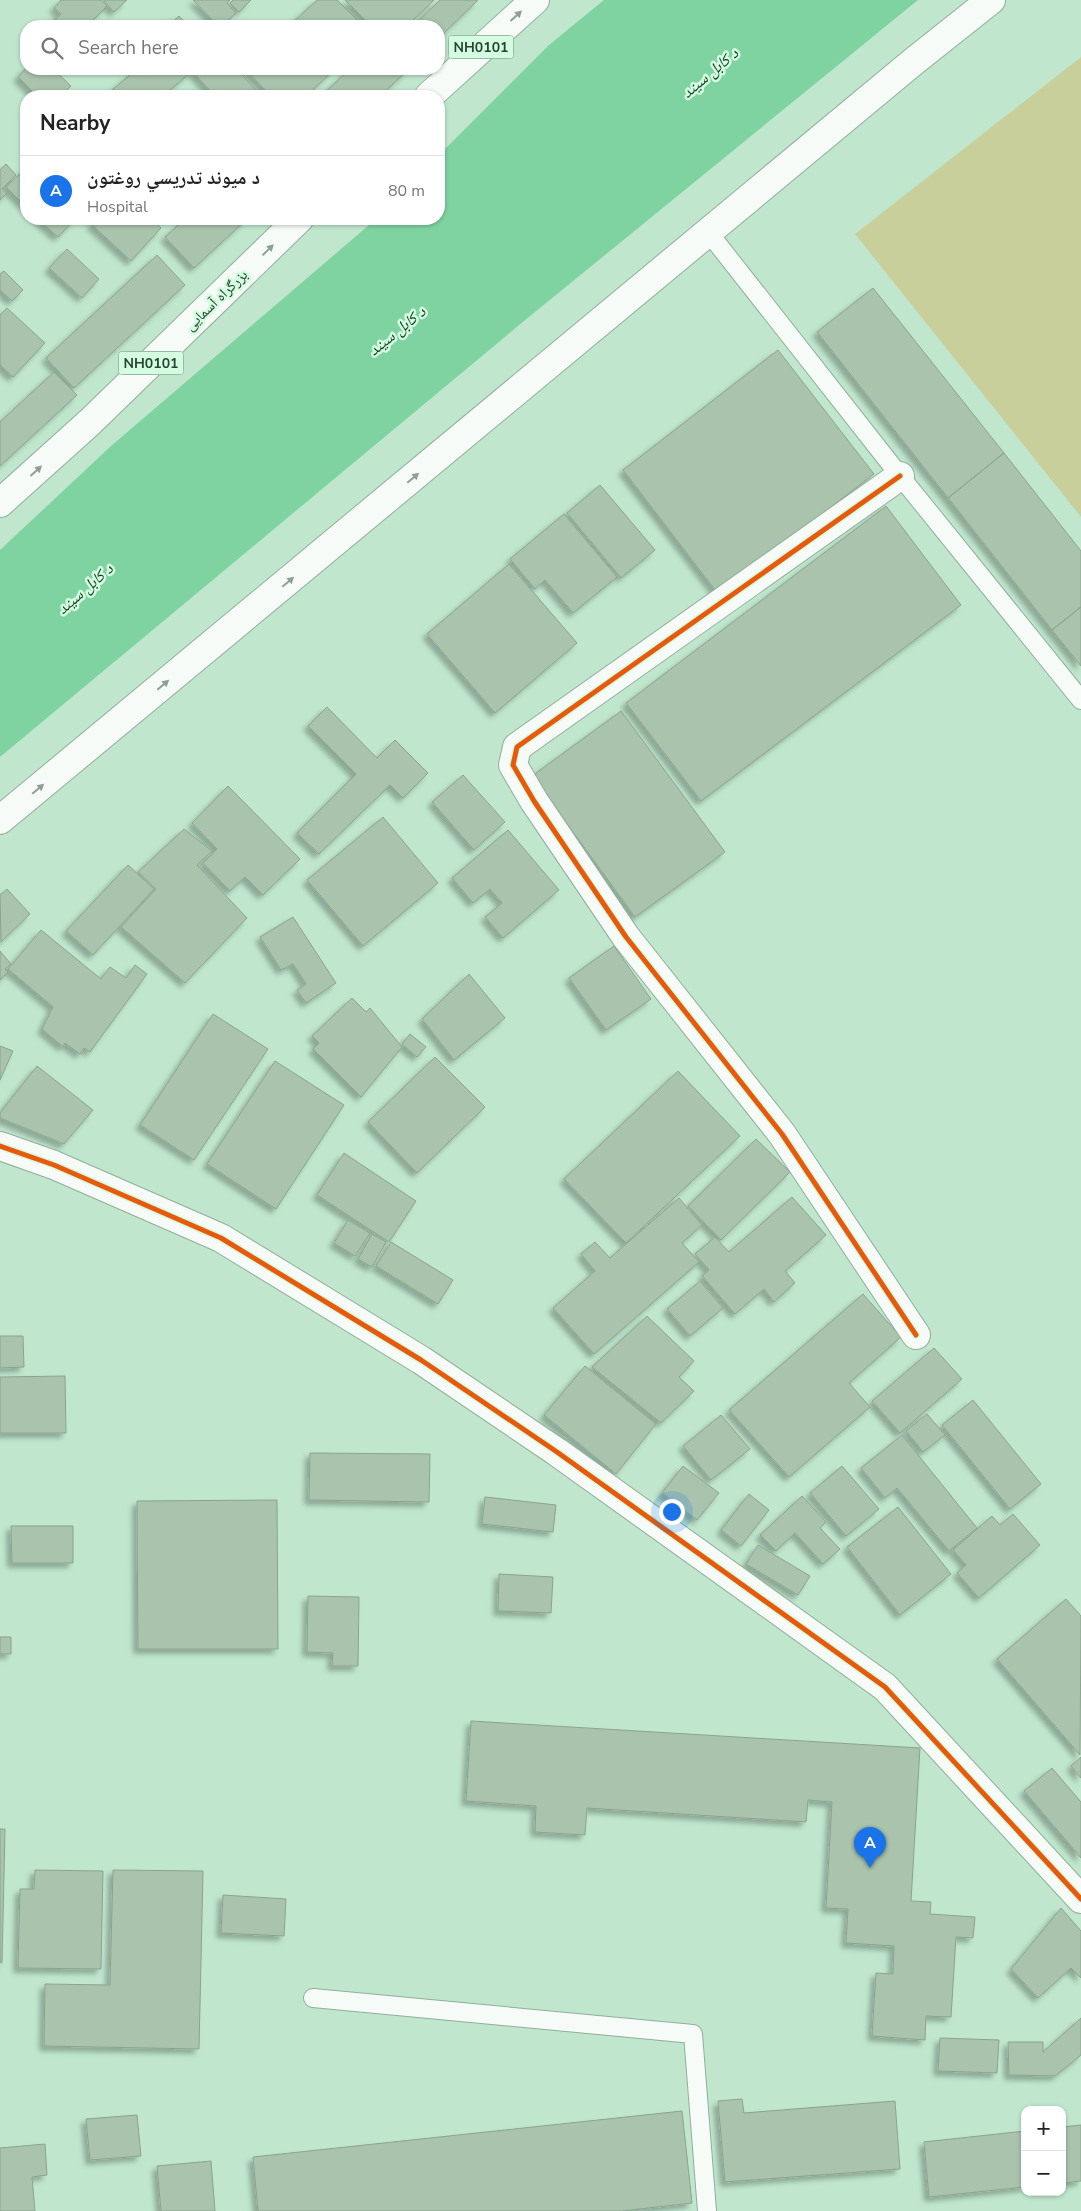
<!DOCTYPE html>
<meta charset="utf-8">
<style>
:root{--surface:#fff;--page:#f2f2f2;--text:#222;--muted:#767676;--line:#e0e0e0;--accent:#1a73e8}
body{margin:0;font-family:"Nunito Sans","Noto Naskh Arabic",sans-serif;background:var(--page);color:var(--text)}
.controls{position:absolute;right:15px;bottom:15px;display:grid;overflow:hidden;border-radius:10px;box-shadow:0 1px 4px #0004}
.controls button{width:45px;height:45px;display:grid;place-items:center;padding:0;border:0;border-bottom:1px solid var(--line);background:var(--surface);color:var(--text);font:25px sans-serif}
.you{position:absolute;left:671px;top:1511px;width:18px;height:18px;margin:-12px;border:4px solid #fff;border-radius:50%;background:#1a73e8;box-shadow:0 0 0 8px #1a73e833}
.badge{display:grid;place-items:center;width:32px;height:32px;border-radius:50%;background:var(--accent);color:#fff;font-size:16px;font-weight:700}
.pin{position:absolute;translate:-50% -41px;filter:drop-shadow(0 1px 2px #0008)}
.pin::after{content:'';position:absolute;top:26px;width:18px;height:15px;background:inherit;clip-path:polygon(0 0,100% 0,50% 100%)}
.list{margin:0;padding:0;list-style:none}
h2{display:flex;justify-content:space-between;align-items:center;height:65px;margin:0;padding:0 20px;font-size:21px}
h2 small{font-size:16px;font-weight:400;color:var(--muted)}
.list li{display:grid;grid-template-columns:32px 1fr auto;gap:15px;align-items:center;box-sizing:border-box;height:70px;padding:0 20px;border-top:1px solid var(--line)}
.list b{display:block;font-size:19px;white-space:nowrap}
.list p{margin:0;font-size:16px;white-space:nowrap;color:var(--muted)}
.list em{font-size:16px;font-style:normal;color:var(--muted)}
.icon{flex:none;width:28px;height:28px;fill:none;stroke:currentColor;stroke-width:2;stroke-linecap:round;stroke-linejoin:round}
.map{position:relative;flex:none;width:1081px;height:2211px;overflow:hidden}
.search{position:absolute;background:var(--surface);box-shadow:0 1px 4px #0004;left:20px;top:20px;width:425px;height:55px;display:flex;align-items:center;gap:12px;box-sizing:border-box;padding:0 18px;border-radius:20px;color:var(--muted);font-size:19px}
.panel{position:absolute;background:var(--surface);box-shadow:0 1px 4px #0004;left:20px;top:90px;width:425px;height:135px;border-radius:20px}
.map>svg:first-child{display:block}
.green{fill:#c8cf9b}
.water{fill:#7fd3a0}
.building{fill:#a9c3ac;stroke:#8ba38d;filter:url(#shadow)}
.lines{fill:none;stroke-linecap:round;stroke-linejoin:round}
.service-casing{stroke:#90ae9b;stroke-width:20}
.minor-casing{stroke:#90ae9b;stroke-width:30}
.secondary-casing{stroke:#90ae9b;stroke-width:30}
.trunk-casing{stroke:#90ae9b;stroke-width:30}
.service{stroke:#f6fbf8;stroke-width:18}
.minor{stroke:#f6fbf8;stroke-width:28}
.secondary{stroke:#f6fbf8;stroke-width:28}
.trunk{stroke:#f6fbf8;stroke-width:28}
.cycleway-casing{stroke:#d4fce1;stroke-width:8}
.cycleway{stroke:#e8590c;stroke-width:5}
.oneway{fill:#8e9f94}
.labels{text-anchor:middle;dominant-baseline:central;stroke-width:5;stroke-linejoin:round;paint-order:stroke}
.shield{fill:#d4fce1;stroke:#5b7a66;stroke-width:1}
.shield-label{font-size:14px;font-weight:bold;fill:#274331}
.street-label{font-size:15px;fill:#274331;stroke:#d4fce1}
.water-label{font-size:16px;font-style:italic;fill:#0f3b23;stroke:#d4fce1}
</style>
<div class="map">
<svg width="1081" height="2211" viewBox="0 0 1081 2211">
<defs>
<filter id="shadow"><feDropShadow dx="-4.5" dy="4.5" stdDeviation="2.5" flood-color="#0004"/></filter>
</defs>
<rect width="100%" height="100%" fill="#c0e7ce"/>
<path class="green" d="M1081,57V517L855,234Z"/>
<path class="water" d="M604,0H918L524,321L0,757V550L111,446L376,219H439V155L549,45Z"/>
<path class="building" d="M61,0H101L107,6L87,26H48L61,14L54,8Z
M103,0H127L114,12Z
M193,0H230L227,3L236,13L222,26H218Z
M233,0H251L239,12L230,3Z
M317,0H337L363,26H289Z
M345,0H434L407,26H371Z
M440,0H478L439,38V26H413Z
M179,16L188,26H168Z
M26,68L53,69L71,86L61,96H37L18,77Z
M137,69H237L261,96H215L192,71L163,96H105Z
M245,69H335L306,96H271Z
M350,69H405L407,71L380,96H321Z
M6,164L16,175L2,189L7,193L0,200V170Z
M26,168V207L6,187Z
M38,219H75L58,237Z
M97,219H151L161,228L131,261L91,224Z
M185,219H247L194,268L165,237Z
M67,249L99,279L82,298L49,268Z
M157,255L185,285L74,388L46,358Z
M4,271L23,290L12,301L0,290V274Z
M873,288L1004,453L948,498L817,332Z
M7,308L45,343L13,377L0,365V315Z
M778,350L874,474L718,594L623,470Z
M54,372L77,395L0,466V422Z
M1004,453L1081,551V607L1052,630L948,498Z
M600,485L655,550L621,578L567,513Z
M886,506L961,605L701,801L626,703Z
M564,514L617,577L573,613L545,580L535,589L510,559Z
M509,564L577,643L495,713L427,634Z
M1081,607V666L1052,630Z
M327,707L377,758L395,740L428,773L403,798L390,785L319,854L297,833L356,774L308,726Z
M621,711L725,852L635,917L532,776Z
M463,775L505,822L474,850L432,802Z
M228,786L300,859L263,895L245,877L230,891L203,863L217,849L192,823Z
M383,817L438,883L363,946L307,880Z
M184,829L212,851L197,865L247,918L185,983L121,927L156,889L138,872Z
M508,830L559,890L503,938L485,917L502,903L490,889L473,903L452,878Z
M128,865L154,889L93,955L66,931Z
M7,889L30,914L1,942L0,895Z
M293,917L336,983L306,1003L297,990L306,984L293,964L281,970L260,937Z
M41,930L101,979L110,967L126,978L135,965L147,974L90,1052L84,1048L80,1054L65,1043L63,1047L42,1029L53,1007L8,969Z
M614,946L651,999L606,1030L569,978Z
M0,951L11,964L5,969L8,972L0,980Z
M469,974L505,1018L454,1060L422,1019Z
M352,998L366,1012L370,1008L402,1047L361,1097L313,1049L319,1043L312,1036Z
M213,1014L268,1049L194,1160L140,1125Z
M410,1034L426,1047L417,1057L402,1044Z
M0,1046L13,1051L0,1080Z
M435,1057L485,1107L417,1173L368,1122Z
M275,1061L344,1105L276,1209L207,1164Z
M37,1066L93,1110L64,1144L0,1118V1113Z
M678,1071L740,1136L626,1243L564,1179Z
M756,1139L790,1172L721,1240L688,1206Z
M344,1153L416,1201L389,1242L317,1195Z
M792,1197L826,1235L785,1271L795,1283L774,1302L764,1289L735,1314L702,1276L709,1270L695,1254L715,1237L729,1252Z
M679,1198L702,1225L682,1243L699,1262L594,1354L553,1308L595,1271L581,1254L595,1242L610,1258Z
M348,1220L370,1233L355,1256L334,1243Z
M372,1234L386,1242L372,1267L358,1259Z
M391,1242L453,1280L438,1304L376,1266Z
M700,1281L723,1308L690,1336L667,1309Z
M863,1294L901,1337L849,1383L870,1407L789,1477L729,1410Z
M647,1316L694,1361L679,1377L694,1391L661,1423L592,1367Z
M0,1336H23L24,1367L0,1368Z
M934,1348L962,1379L900,1433L872,1401Z
M585,1366L656,1424L616,1474L544,1415Z
M65,1376L66,1433H0V1377Z
M973,1400L1041,1484L1010,1509L942,1425Z
M927,1414L945,1435L923,1452L906,1431Z
M721,1415L750,1449L711,1480L683,1446Z
M902,1435L977,1528L949,1551L897,1488L885,1498L861,1468Z
M310,1453L430,1454L429,1502L309,1500Z
M683,1466L719,1493L697,1520L662,1493Z
M842,1466L879,1509L846,1536L810,1493Z
M749,1494L769,1510L741,1546L721,1530Z
M802,1496L826,1522L820,1528L840,1549L823,1564L795,1533L776,1551L760,1535Z
M485,1497L556,1505L553,1532L482,1524Z
M277,1500L278,1649H138L137,1501Z
M898,1507L951,1574L900,1615L847,1547Z
M1013,1514L1040,1545L979,1598L957,1573L966,1565L953,1550L992,1516L1000,1525Z
M11,1526H73V1563H12Z
M758,1545L810,1576L798,1595L746,1564Z
M499,1574L553,1577L551,1613L498,1611Z
M308,1596L359,1597L358,1666H332L333,1653L307,1652Z
M1066,1599L1081,1616L1080,1755L997,1659Z
M0,1637H11V1654H0Z
M471,1721L920,1748L911,1901L931,1902L930,1914L975,1917L973,1938L956,1937L951,2017L926,2016L925,2040L872,2036L876,1973L893,1974L894,1946L846,1943L848,1909L826,1908L832,1802L808,1800L806,1822L587,1808L585,1835L535,1832L536,1806L466,1801Z
M1081,1757V1778L1071,1766Z
M1052,1768L1081,1802V1858L1024,1791Z
M0,1829H5L2,1963L0,1962Z
M35,1870L103,1871L101,1969L18,1968L20,1889H34Z
M113,1870L203,1871L199,2049L44,2046L45,1984L110,1985Z
M223,1895L286,1899L284,1936L221,1933Z
M1061,1908L1081,1931V1978L1071,1968L1038,1998L1011,1969Z
M1081,2018V2055L1055,2076L1009,2075L1008,2042H1043V2052Z
M940,2038L999,2040L997,2073L938,2071Z
M742,2099L744,2113L895,2101L900,2169L725,2182L718,2101Z
M682,2111L692,2203L622,2211H258L253,2157Z
M137,2115L141,2156L90,2160L86,2119Z
M1081,2125V2181L1062,2183V2127Z
M1025,2131V2187L929,2197L924,2142Z
M45,2144L47,2175L32,2177L35,2211H0V2148Z
M211,2161L215,2211H161L157,2166Z"/>
<g class="lines">
<g class="service-casing">
<path id="service" d="M709,233L900,476L1081,700
M313,1998L693,2034L707,2211"/>
</g>
<g class="minor-casing">
<path id="minor" d="M900,476L517,747L513,765L534,801L626,937L782,1134L916,1335
M0,1146L54,1165L221,1238L421,1360L557,1452L885,1687L1081,1899"/>
</g>
<g class="secondary-casing">
<path id="secondary" d="M0,820L913,62L991,0"/>
</g>
<g class="trunk-casing">
<path id="trunk" d="M429,96L535,0
M0,503L90,422L299,219"/>
</g>
<use href="#service" class="service"/>
<use href="#minor" class="minor"/>
<use href="#secondary" class="secondary"/>
<use href="#trunk" class="trunk"/>
<g class="cycleway-casing">
<path id="cycleway" d="M900,476L517,747L513,765L534,801L626,937L782,1134L916,1335
M0,1146L54,1165L221,1238L421,1360L557,1452L885,1687L1081,1899"/>
</g>
<use href="#cycleway" class="cycleway"/>
</g>
<defs><path id="oneway-solid" d="M-6-.8H1V-3.2L6.5 0L1 3.2V.8H-6Z" transform="scale(1.25)"/></defs>
<g class="oneway">
<use href="#oneway-solid" transform="translate(516 16) rotate(-42)"/>
<use href="#oneway-solid" transform="translate(268 250) rotate(-44)"/>
<use href="#oneway-solid" transform="translate(36 471) rotate(-42)"/>
<use href="#oneway-solid" transform="translate(413 478) rotate(-40)"/>
<use href="#oneway-solid" transform="translate(288 582) rotate(-40)"/>
<use href="#oneway-solid" transform="translate(163 685) rotate(-40)"/>
<use href="#oneway-solid" transform="translate(38 789) rotate(-40)"/>
</g>
<g class="labels">
<g class="shield">
<rect x="448.5" y="35.5" width="65" height="23" rx="4"/>
<rect x="118.5" y="351.5" width="65" height="23" rx="4"/>
</g>
<g class="shield-label">
<text x="481" y="47">NH0101</text>
<text x="151" y="363">NH0101</text>
</g>
<g class="street-label">
<text transform="translate(216 300) rotate(-44)">بزرگراه آسمایی</text>
</g>
<g class="water-label">
<text transform="translate(710 73) rotate(-40)">د کابل سيند</text>
<text transform="translate(397 331) rotate(-39)">د کابل سيند</text>
<text transform="translate(85 589) rotate(-41)">د کابل سيند</text>
</g>
</g>
</svg>
<div class="controls">
<button>+</button>
<button>−</button>
</div>
<div class="you"></div>
<div class="pin badge" style="left:870px;top:1868px">A</div>
<div class="search"><svg class="icon" aria-label="search" viewBox="0 0 24 24"><circle cx="10" cy="10" r="6"/><path d="M15 15l6 6"/></svg>Search here</div>
<section class="panel">
<h2>Nearby<small></small></h2>
<ul class="list">
<li><span class="badge">A</span><div><b>د میوند تدریسي روغتون</b><p>Hospital</p></div><em>80 m</em></li>
</ul>
</section>
</div>
